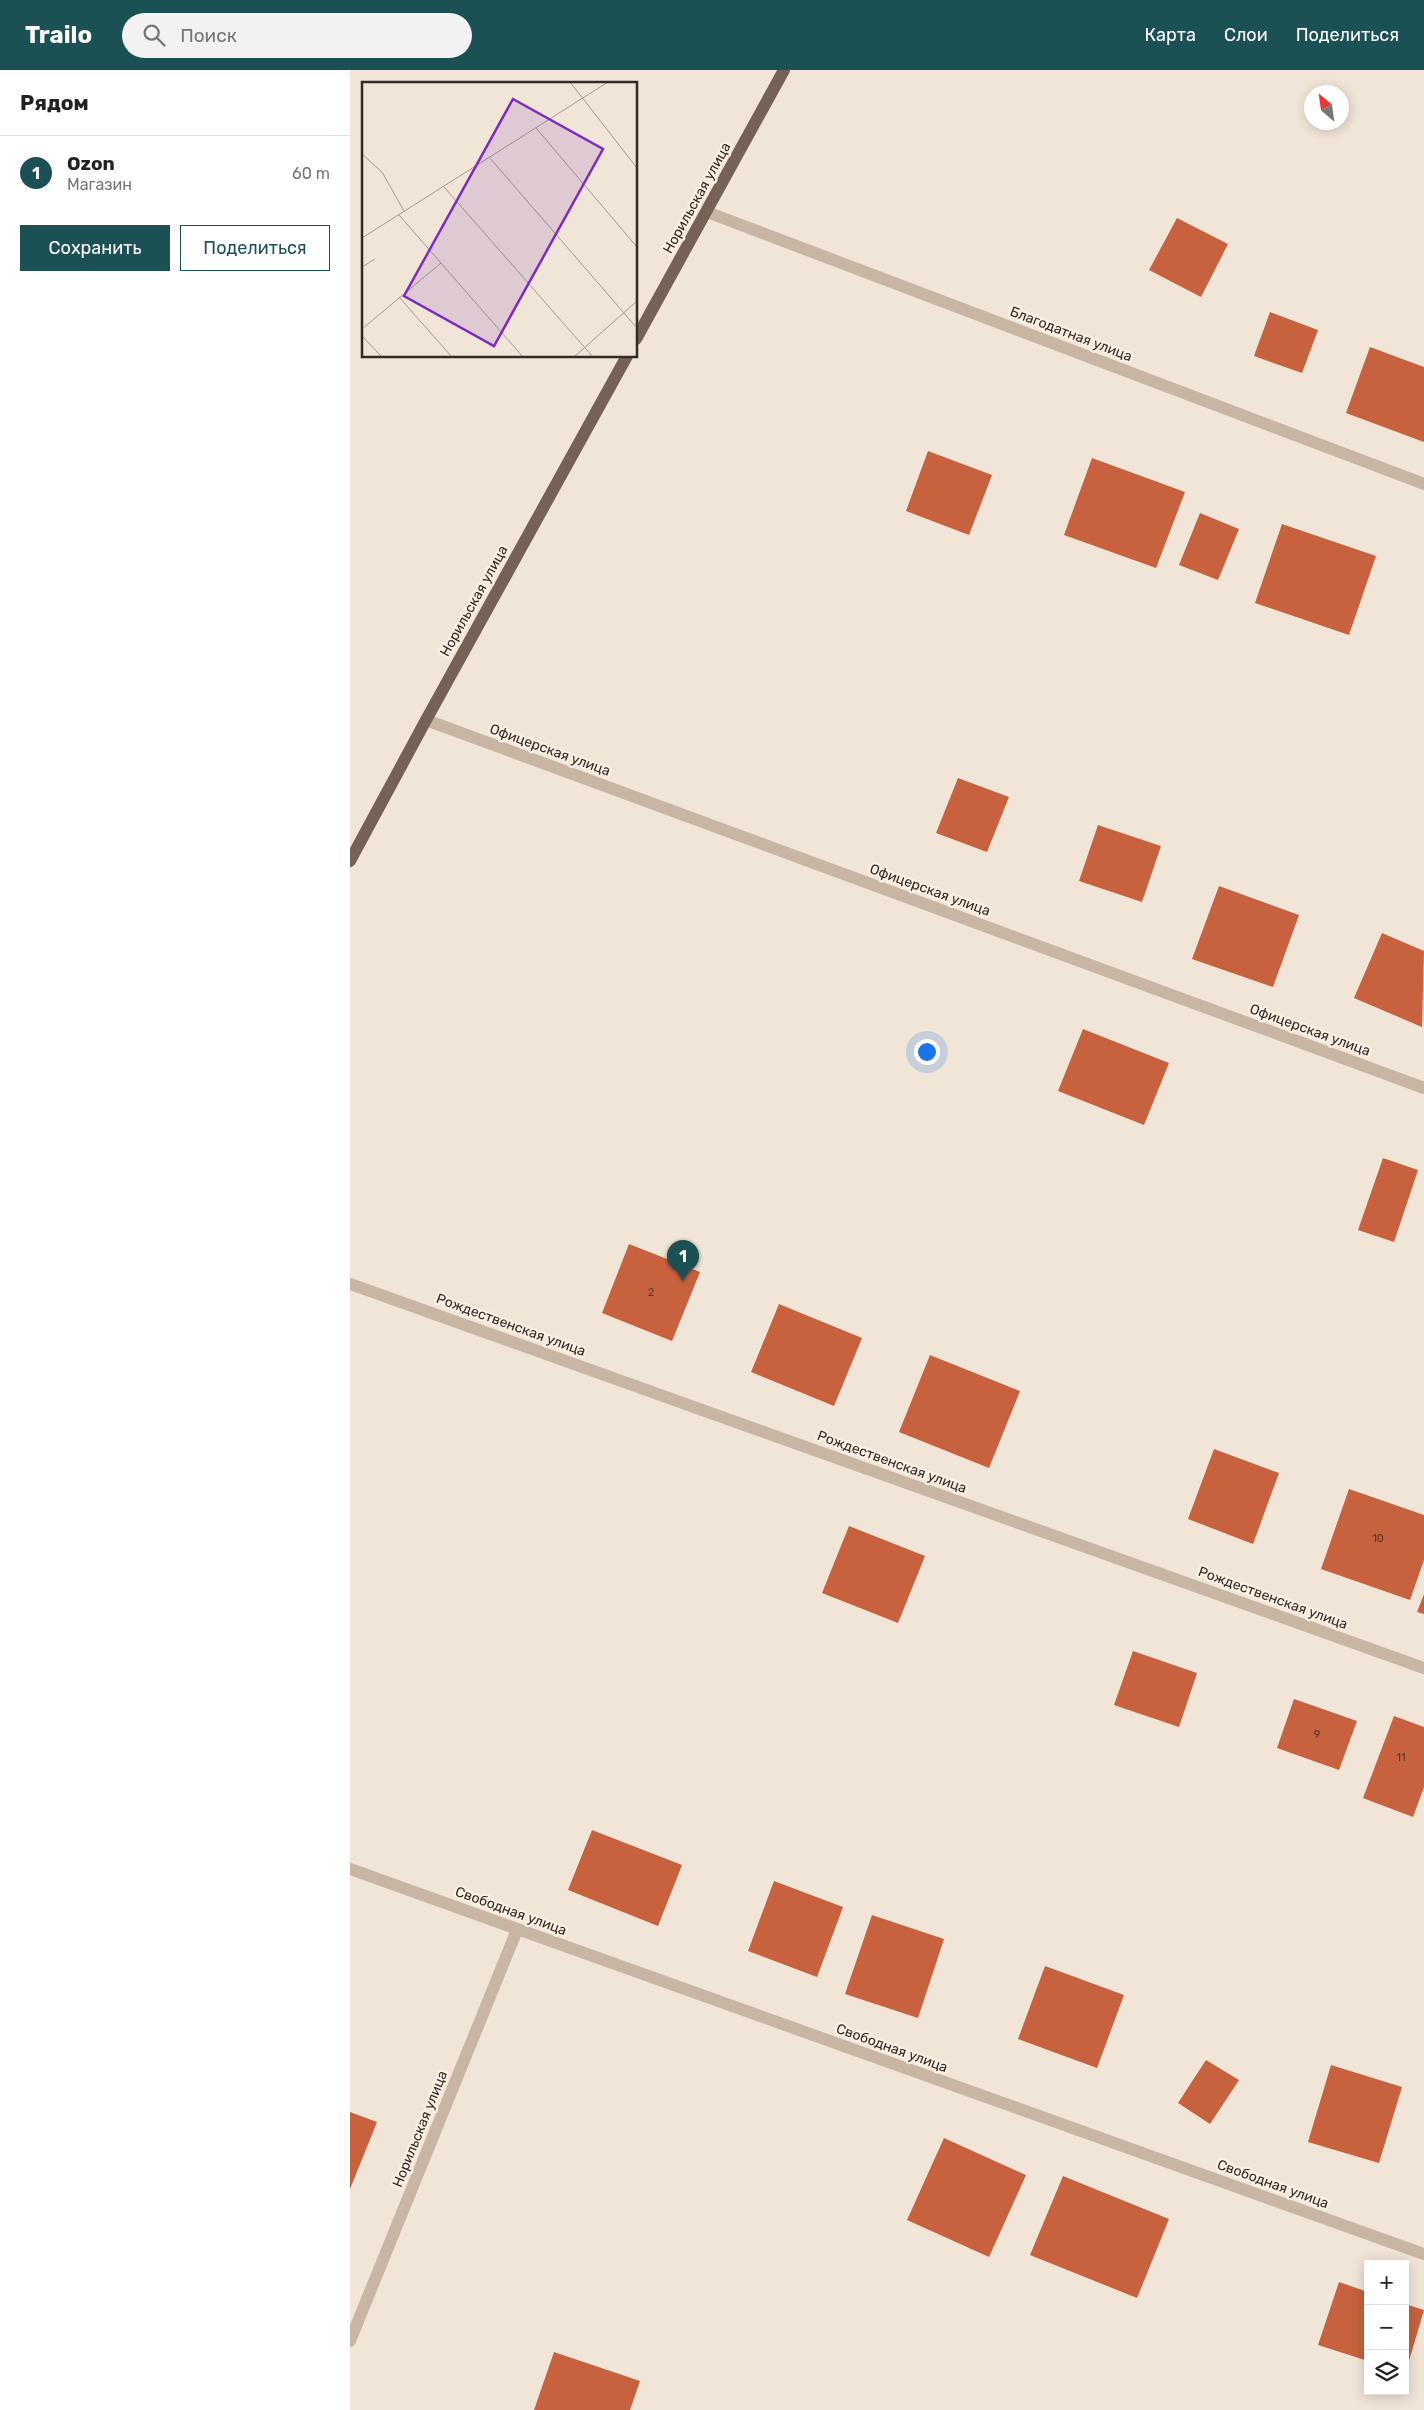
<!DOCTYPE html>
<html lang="ru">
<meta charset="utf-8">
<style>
:root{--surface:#fff;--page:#f2f2f2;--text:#222;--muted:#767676;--line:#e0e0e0;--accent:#1b5155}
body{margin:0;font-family:Rubik,sans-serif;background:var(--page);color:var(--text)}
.controls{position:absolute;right:15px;bottom:15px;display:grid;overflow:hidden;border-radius:0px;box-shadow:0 2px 12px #0003}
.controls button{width:45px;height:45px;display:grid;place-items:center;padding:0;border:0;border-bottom:1px solid var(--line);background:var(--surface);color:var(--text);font:25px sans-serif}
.compass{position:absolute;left:954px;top:15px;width:45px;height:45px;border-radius:50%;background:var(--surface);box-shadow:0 2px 12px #0003;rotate:331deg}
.you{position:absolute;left:576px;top:981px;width:18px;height:18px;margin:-12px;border:4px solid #fff;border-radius:50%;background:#1a73e8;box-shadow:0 0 0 8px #1a73e833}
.badge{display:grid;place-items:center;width:32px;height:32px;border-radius:50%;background:var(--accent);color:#fff;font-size:16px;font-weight:700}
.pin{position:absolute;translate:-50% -41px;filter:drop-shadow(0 1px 2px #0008)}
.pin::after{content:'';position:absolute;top:26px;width:18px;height:15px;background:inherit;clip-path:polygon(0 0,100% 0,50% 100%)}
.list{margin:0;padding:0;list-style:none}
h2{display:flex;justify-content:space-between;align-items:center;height:65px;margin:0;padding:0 20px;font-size:21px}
h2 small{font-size:16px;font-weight:400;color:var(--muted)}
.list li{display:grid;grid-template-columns:32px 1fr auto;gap:15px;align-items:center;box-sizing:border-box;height:75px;padding:0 20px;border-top:1px solid var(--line)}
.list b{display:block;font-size:19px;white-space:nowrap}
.list p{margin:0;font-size:16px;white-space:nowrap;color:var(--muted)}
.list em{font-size:16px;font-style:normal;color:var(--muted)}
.actions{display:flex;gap:10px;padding:15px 20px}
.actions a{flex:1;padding:11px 0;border:1px solid var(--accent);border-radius:0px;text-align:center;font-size:18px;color:var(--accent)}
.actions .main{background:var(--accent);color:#fff}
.icon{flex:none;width:28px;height:28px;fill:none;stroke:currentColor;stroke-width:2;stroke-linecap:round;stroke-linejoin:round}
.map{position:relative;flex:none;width:1074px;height:2340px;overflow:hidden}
header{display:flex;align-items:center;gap:30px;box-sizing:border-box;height:70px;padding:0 25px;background:var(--accent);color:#fff}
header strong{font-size:24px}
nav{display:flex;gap:28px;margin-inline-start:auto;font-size:18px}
.search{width:350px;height:45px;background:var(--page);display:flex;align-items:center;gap:12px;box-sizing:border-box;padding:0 18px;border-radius:28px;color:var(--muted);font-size:19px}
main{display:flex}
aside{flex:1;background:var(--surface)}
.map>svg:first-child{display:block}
.building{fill:#c8623e}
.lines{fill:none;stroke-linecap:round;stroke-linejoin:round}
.service{stroke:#c9b5a3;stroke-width:12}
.minor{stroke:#c9b5a3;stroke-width:12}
.primary{stroke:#766156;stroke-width:12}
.labels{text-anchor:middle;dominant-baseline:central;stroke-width:5;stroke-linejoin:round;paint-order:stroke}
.number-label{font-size:11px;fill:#59382b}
.street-label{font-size:14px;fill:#342a25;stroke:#f9efe3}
.inset-road{fill:none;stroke:#a59a90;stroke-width:1}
.view{fill:#7b2cbf;fill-opacity:0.15;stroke:#7b2cbf;stroke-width:2.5}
.inset-edge{fill:none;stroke:#342a25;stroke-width:2.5}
</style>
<header>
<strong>Trailo</strong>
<div class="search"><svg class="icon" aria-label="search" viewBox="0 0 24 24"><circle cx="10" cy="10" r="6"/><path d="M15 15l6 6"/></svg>Поиск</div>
<nav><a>Карта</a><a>Слои</a><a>Поделиться</a></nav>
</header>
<main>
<aside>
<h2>Рядом<small></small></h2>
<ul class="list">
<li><span class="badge">1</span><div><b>Ozon</b><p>Магазин</p></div><em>60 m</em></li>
</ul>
<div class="actions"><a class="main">Сохранить</a><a>Поделиться</a></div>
</aside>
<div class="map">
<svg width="1074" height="2340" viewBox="0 0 1074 2340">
<rect width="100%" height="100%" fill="#f1e5d7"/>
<path class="building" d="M827,148L878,174L851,227L799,200Z
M920,242L968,260L952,303L904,286Z
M1020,277L1074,297V372L996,343Z
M578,381L642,405L619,465L556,441Z
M742,388L835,422L806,498L714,465Z
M850,443L889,459L868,510L829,495Z
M932,454L1026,486L999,565L905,533Z
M608,708L659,727L637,782L586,763Z
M748,755L811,776L792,832L729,811Z
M869,816L949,845L923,917L842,889Z
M1032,863L1074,881L1072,957L1004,928Z
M733,959L819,993L794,1055L708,1021Z
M1033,1088L1068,1100L1044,1172L1008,1160Z
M279,1174L350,1202L322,1271L252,1243Z
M429,1234L512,1268L484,1336L401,1302Z
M580,1285L670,1321L639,1398L549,1362Z
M864,1379L929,1403L903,1474L838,1449Z
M999,1419L1074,1445V1490L1060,1530L971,1499Z
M499,1456L575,1486L548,1553L472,1523Z
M1074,1524V1544L1067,1542Z
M783,1581L847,1603L829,1657L764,1635Z
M944,1629L1007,1651L989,1700L927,1678Z
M1044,1646L1074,1657V1717L1063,1747L1013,1728Z
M242,1760L332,1795L308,1856L218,1820Z
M424,1811L493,1837L467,1907L398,1881Z
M522,1845L594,1869L568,1948L495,1924Z
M695,1896L774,1925L747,1998L668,1969Z
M856,1990L889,2010L860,2054L828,2033Z
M981,1995L1052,2017L1029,2093L958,2072Z
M0,2042L27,2052L0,2119Z
M594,2068L676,2105L639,2187L557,2150Z
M713,2106L819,2149L787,2228L680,2185Z
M989,2212L1018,2222V2291L968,2275Z
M1055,2234L1074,2240L1056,2301H1055Z
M204,2282L290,2311L280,2340H184Z"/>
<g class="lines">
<path class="service" d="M0,2271L167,1860"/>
<path class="minor" d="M357,142L1074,414
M76,650L1074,1018
M0,1214L1074,1598
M0,1799L1074,2184"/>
<path class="primary" d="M286,269L434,0
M0,791L76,650L277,286"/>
</g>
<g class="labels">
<g class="number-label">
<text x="301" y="1222">2</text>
<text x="1028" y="1468">10</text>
<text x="967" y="1664">9</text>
<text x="1051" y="1687">11</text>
</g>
<g class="street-label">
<text transform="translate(347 128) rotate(-61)">Норильская улица</text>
<text transform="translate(721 264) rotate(21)">Благодатная улица</text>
<text transform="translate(124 531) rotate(-61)">Норильская улица</text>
<text transform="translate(200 680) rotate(20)">Офицерская улица</text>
<text transform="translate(580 820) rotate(20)">Офицерская улица</text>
<text transform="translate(960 960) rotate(20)">Офицерская улица</text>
<text transform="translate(161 1255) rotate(20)">Рождественская улица</text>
<text transform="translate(542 1392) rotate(20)">Рождественская улица</text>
<text transform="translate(923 1528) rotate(20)">Рождественская улица</text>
<text transform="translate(161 1841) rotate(20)">Свободная улица</text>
<text transform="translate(542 1978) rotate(20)">Свободная улица</text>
<text transform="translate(70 2059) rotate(-68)">Норильская улица</text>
<text transform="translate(923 2114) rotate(20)">Свободная улица</text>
</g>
</g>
<g transform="translate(12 12)">
<rect width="275" height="275" fill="#f1e5d7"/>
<path class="inset-road" d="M208,0L275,86M174,46L275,165M0,72L20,90L42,129M127,75L275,246M82,105L231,275M37,133L161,275M0,156L246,0M0,185L13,177M37,215L90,275M0,247L79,181M0,254L20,275M212,275L275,219"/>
<path class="view" d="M151,17L241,67L132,264L42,214Z"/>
<rect width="275" height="275" class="inset-edge"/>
</g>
</svg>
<div class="controls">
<button>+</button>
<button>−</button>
<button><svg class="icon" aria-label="layers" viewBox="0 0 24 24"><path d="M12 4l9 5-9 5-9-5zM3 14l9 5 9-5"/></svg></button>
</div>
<svg class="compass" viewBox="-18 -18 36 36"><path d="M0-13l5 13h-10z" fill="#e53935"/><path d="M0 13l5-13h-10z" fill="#767676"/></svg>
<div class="you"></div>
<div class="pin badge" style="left:333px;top:1211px">1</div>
</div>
</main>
